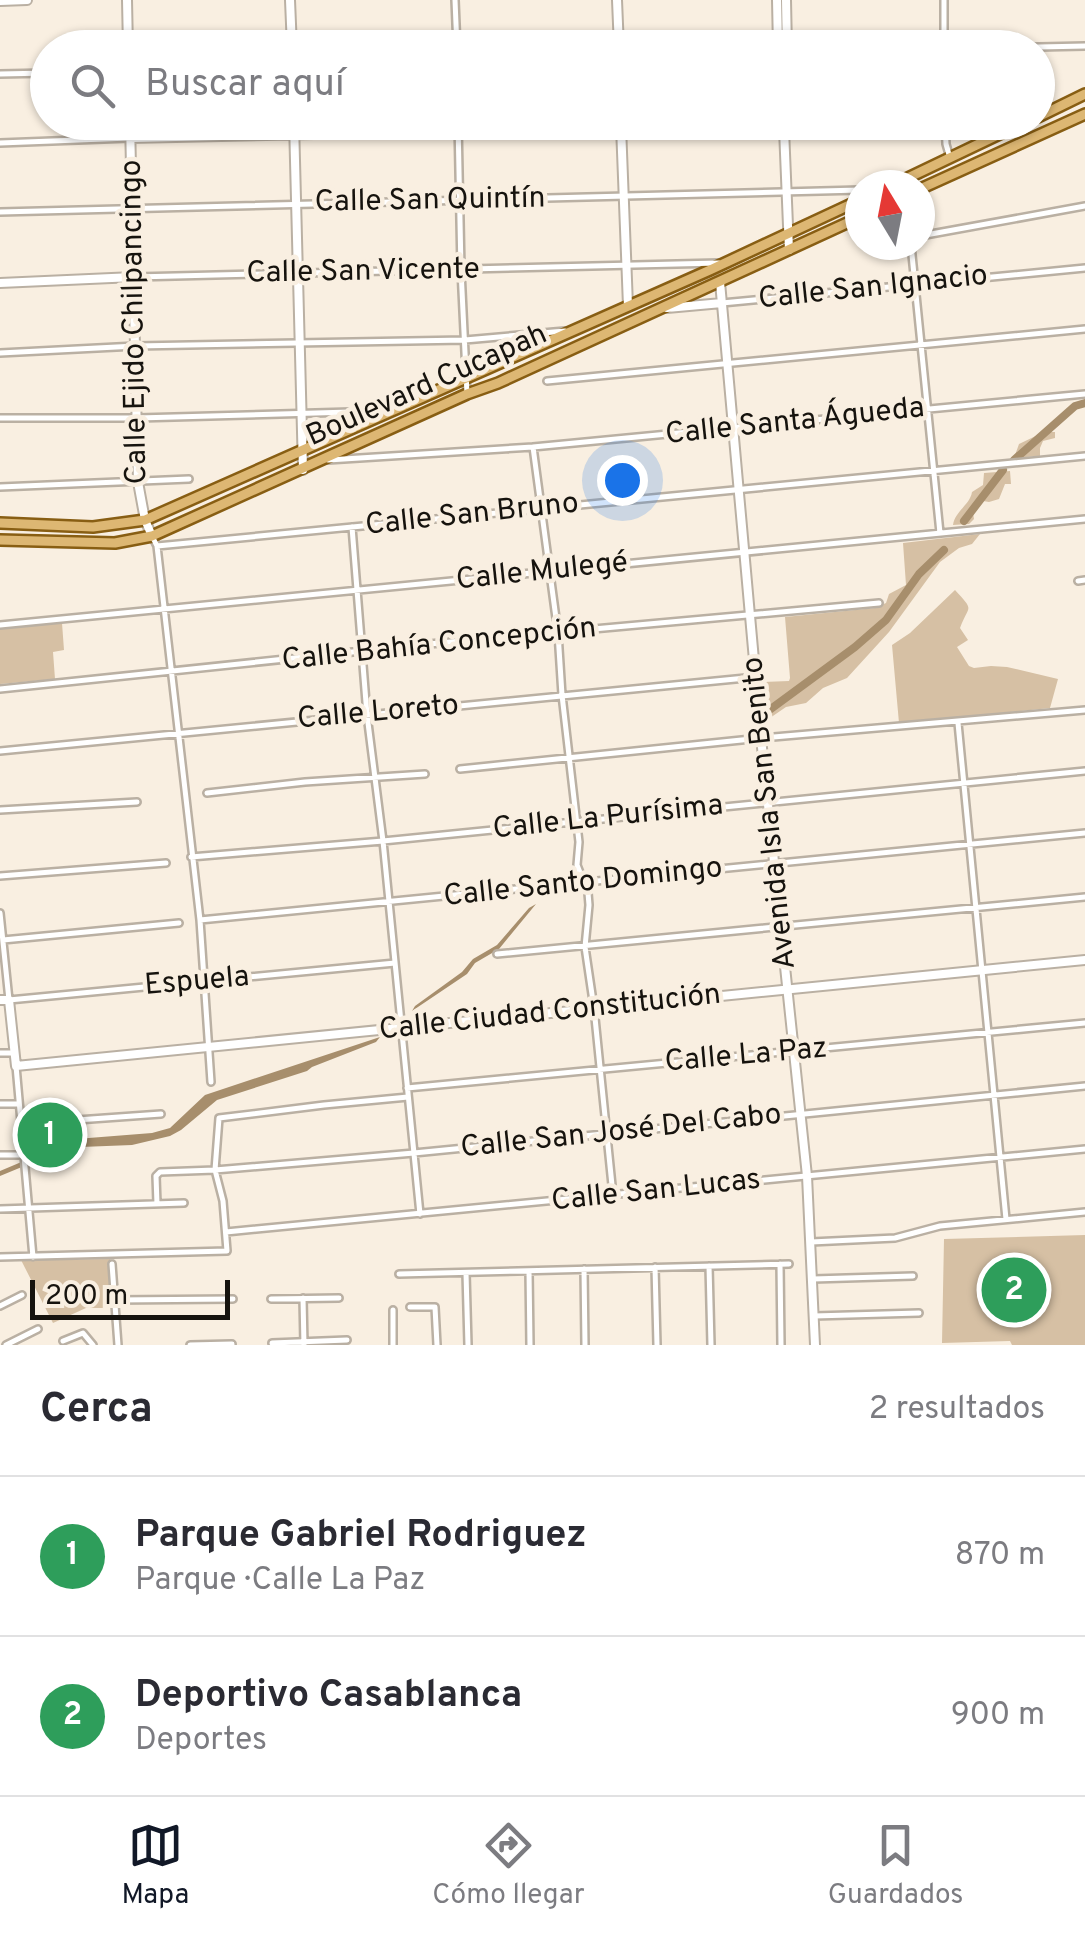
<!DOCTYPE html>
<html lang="es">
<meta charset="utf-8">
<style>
:root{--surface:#fff;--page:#f2f2f3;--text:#2b2b33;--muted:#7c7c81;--line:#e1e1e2;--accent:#111827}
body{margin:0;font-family:Overpass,sans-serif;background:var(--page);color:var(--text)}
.compass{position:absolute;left:845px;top:170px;width:90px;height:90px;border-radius:50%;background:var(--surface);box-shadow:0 2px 8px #0004;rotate:350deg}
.scale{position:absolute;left:30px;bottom:25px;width:200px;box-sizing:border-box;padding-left:10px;border:5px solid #16130e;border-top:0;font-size:28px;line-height:35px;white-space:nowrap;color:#16130e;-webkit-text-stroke:8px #f9efe1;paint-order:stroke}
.you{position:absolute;left:622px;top:480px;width:35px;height:35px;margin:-25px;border:8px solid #fff;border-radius:50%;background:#1a73e8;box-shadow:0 0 0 15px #1a73e833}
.badge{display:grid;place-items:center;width:65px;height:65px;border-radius:50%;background:var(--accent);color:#fff;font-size:32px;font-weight:700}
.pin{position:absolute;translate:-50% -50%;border:5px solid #fff;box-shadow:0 2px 10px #0006}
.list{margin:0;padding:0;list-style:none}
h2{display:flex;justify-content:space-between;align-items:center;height:130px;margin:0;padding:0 40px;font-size:42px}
h2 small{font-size:32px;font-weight:400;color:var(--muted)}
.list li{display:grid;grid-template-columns:65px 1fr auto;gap:30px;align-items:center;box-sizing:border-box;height:160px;padding:0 40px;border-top:2px solid var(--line)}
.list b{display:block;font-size:38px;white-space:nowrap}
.list p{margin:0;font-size:32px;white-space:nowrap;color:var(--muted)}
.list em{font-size:32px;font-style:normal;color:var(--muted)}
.icon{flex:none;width:55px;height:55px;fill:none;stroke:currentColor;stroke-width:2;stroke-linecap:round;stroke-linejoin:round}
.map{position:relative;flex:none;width:1085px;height:1345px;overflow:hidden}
.search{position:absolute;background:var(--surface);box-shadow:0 2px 8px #0004;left:30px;right:30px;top:30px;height:110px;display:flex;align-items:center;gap:25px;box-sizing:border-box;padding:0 35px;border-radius:55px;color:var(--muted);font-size:38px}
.sheet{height:450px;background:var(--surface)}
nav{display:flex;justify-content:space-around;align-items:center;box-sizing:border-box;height:140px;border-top:2px solid var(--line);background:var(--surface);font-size:28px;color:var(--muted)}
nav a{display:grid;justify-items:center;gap:5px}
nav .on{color:var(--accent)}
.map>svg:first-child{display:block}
.green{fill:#d6c0a4}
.water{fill:#a78e6c}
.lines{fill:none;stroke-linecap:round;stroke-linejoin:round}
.canal{stroke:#a78e6c;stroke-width:8}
.minor-casing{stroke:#bab0a3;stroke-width:10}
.tertiary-casing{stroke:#bab0a3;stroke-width:12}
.secondary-casing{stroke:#bab0a3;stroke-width:12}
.primary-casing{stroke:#885e13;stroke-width:14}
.minor{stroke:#fff;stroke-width:5}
.tertiary{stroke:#fff;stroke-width:8}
.secondary{stroke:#fff;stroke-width:8}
.primary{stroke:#ddb773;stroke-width:9}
.labels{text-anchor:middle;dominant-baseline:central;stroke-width:9;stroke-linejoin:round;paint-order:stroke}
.street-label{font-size:30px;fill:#16130e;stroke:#f9efe1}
</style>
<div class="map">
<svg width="1085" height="1345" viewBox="0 0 1085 1345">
<rect width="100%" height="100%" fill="#f9efe1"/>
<path class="green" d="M1044,432H1055V438L1043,441L1040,448V456L1014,458L1019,444Z
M1010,471L1011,484H1005L999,499L989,502L983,501L973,513L974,519L969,524L953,525C955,511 970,505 972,492L983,485L984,473Z
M980,534L972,544L959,548L940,562L889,632L847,678L823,688L806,703L786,707L767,720L763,682L789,681L790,678L785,617L875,608L886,603L889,594L906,585L903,543Z
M955,590C975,612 969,604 960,628L968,640L957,647L969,666L974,668L991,666L1007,667L1058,679L1050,708L899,723L892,645L910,633Z
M62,623L64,650L53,652L55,679L0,684V629Z
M50,1123L79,1128L69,1141L50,1147L43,1144L28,1153L26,1130Z
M1085,1235V1345H1012L1010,1341L942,1343L944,1239Z
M110,1259L112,1308H86L53,1323L21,1260Z"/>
<path class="water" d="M536,904L499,949L475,963L467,974L412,1011L415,1006L462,972L473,959L497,945L529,908Z
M380,1037L376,1042L312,1067L307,1071L217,1100L181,1130L170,1136L132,1145L81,1147L46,1157L0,1176V1171L76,1139L152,1133L170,1128L205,1095Z"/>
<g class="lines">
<path class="canal" d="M1014,460L1075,406L1085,403
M964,521L1003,470
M768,711L855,647L886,620L919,574L944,550"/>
<g class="minor-casing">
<path id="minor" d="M455,0L457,48
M944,0V48
M993,48L1085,46
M0,74L48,73
M458,122L461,270L467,394
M945,122L946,144L950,158
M0,143L130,138
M0,212L860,190
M920,236L1085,206
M911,245L940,533
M135,277L719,263
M722,303L1085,268
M0,353L136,346L465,340L565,331
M547,381L1085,329
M0,418H138L386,411
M533,447L558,633L562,695L579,842L577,865L588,893L589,905L585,947L594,1008L613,1195
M328,460L533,447L1085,394
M0,487L189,479
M352,527L367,715L383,841L420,1214
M152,536L157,546L200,920L211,1082
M157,546L1085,456
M1078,581L1085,580
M0,625L1085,519
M0,689L429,644L879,603
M958,723L1006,1219
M0,751L756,677
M460,769L761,738L1085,710
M207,793L305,782L425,774
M0,810L137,802
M191,857L383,841L1085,771
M0,876L166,863
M0,913L9,1000L395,963
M200,920L1085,833
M3,940L179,923
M497,954L1085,897
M0,1053H14
M16,1066L33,1257
M407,1088L1085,1023
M0,1104H19
M21,1124L161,1114
M0,1155H24
M157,1204L156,1176L160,1172L215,1170L414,1153L1085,1086
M0,1209L184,1203
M226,1232L1085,1149
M811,1242L895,1238L940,1226L1085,1212
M0,1257L227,1251L223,1201L215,1170L219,1118L324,1105L408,1097
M112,1264L118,1345
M780,1264L781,1345
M709,1266L711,1345
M655,1267L657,1345
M584,1269L585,1345
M529,1271L530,1345
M466,1273L468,1345
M399,1274L789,1264
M813,1279L913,1276
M303,1298L304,1345
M271,1299L339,1298
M115,1300L233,1299
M0,1306L22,1295
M410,1307H435L437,1345
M393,1310V1345
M814,1316L919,1313
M63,1341L83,1333L93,1345
M272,1343L347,1340
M6,1345L38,1329
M190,1345L232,1344"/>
</g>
<g class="tertiary-casing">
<path id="tertiary" d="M127,0L128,48
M290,0L292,48
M617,0L619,48
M777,0L778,48
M786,0L787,48
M0,1L27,0
M130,122L138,482L145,520L152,536
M294,122L303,470
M782,122L784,129L789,250
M621,126L628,306
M130,138L458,131L704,122
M0,283L134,277
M0,1000H9L16,1066L1085,960"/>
</g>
<g class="secondary-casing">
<path id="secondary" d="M720,282L761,738L807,1176L815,1345
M667,308L722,303"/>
</g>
<g class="primary-casing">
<path id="primary" d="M1038,117L1085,94
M893,185L1025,122
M920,189L1085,114
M0,523L93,527L145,520L710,270L860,200
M0,540L115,543L152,536L467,394L498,383L860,217"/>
</g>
<use href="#minor" class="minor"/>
<use href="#tertiary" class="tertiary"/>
<use href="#secondary" class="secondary"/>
<use href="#primary" class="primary"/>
</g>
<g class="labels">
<g class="street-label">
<text transform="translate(430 201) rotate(-1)">Calle San Quintín</text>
<text transform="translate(363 272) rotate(-1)">Calle San Vicente</text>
<text transform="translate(873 288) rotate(-6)">Calle San Ignacio</text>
<text transform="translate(135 322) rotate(-91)">Calle Ejido Chilpancingo</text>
<text transform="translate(427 386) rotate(-24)">Boulevard Cucapah</text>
<text transform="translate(795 422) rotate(-6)">Calle Santa Águeda</text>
<text transform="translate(472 515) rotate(-6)">Calle San Bruno</text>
<text transform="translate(542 572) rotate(-6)">Calle Mulegé</text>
<text transform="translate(439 645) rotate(-6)">Calle Bahía Concepción</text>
<text transform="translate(378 713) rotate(-5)">Calle Loreto</text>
<text transform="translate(770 813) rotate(-96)">Avenida Isla San Benito</text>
<text transform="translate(608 818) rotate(-6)">Calle La Purísima</text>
<text transform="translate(583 883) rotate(-6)">Calle Santo Domingo</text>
<text transform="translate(197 982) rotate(-5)">Espuela</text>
<text transform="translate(550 1013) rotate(-6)">Calle Ciudad Constitución</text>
<text transform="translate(746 1056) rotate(-5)">Calle La Paz</text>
<text transform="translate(621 1132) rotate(-6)">Calle San José Del Cabo</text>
<text transform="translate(656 1191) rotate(-6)">Calle San Lucas</text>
</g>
</g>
</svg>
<svg class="compass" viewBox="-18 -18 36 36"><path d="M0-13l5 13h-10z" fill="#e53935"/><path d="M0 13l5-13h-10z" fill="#7c7c81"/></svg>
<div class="scale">200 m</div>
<div class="you"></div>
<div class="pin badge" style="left:50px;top:1135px;background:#2e9e5b">1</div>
<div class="pin badge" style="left:1014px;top:1290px;background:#2e9e5b">2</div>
<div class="search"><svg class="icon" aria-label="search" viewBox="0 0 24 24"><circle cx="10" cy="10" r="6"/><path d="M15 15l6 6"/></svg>Buscar aquí</div>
</div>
<section class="sheet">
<h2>Cerca<small>2 resultados</small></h2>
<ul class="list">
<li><span class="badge" style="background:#2e9e5b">1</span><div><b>Parque Gabriel Rodriguez</b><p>Parque · Calle La Paz</p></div><em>870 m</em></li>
<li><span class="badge" style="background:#2e9e5b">2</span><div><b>Deportivo Casablanca</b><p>Deportes</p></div><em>900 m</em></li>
</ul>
</section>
<nav>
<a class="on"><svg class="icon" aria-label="map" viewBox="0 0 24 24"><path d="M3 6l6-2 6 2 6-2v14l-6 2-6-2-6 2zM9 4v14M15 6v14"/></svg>Mapa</a>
<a><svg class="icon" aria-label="directions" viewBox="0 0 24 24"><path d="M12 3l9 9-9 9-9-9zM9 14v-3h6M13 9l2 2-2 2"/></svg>Cómo llegar</a>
<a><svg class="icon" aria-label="saved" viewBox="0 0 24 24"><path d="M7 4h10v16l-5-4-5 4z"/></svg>Guardados</a>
</nav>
